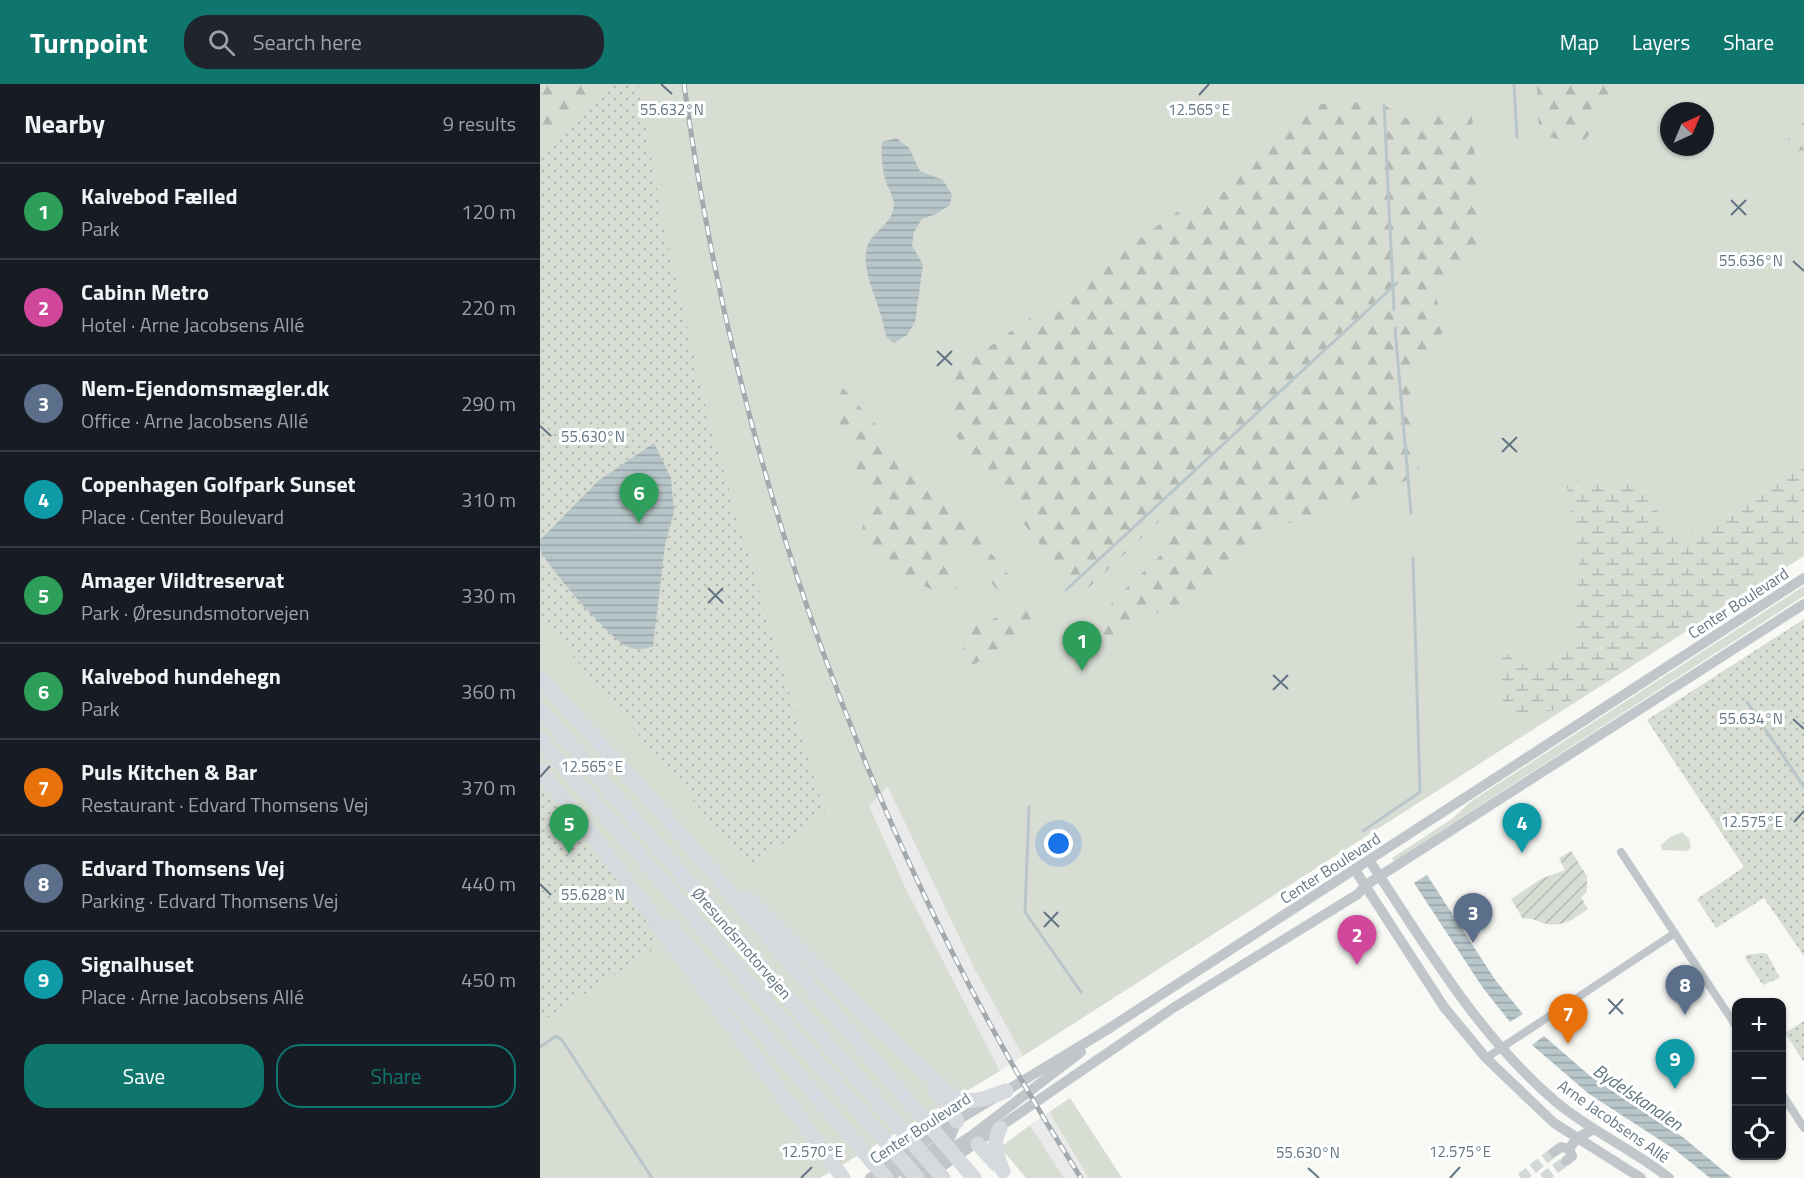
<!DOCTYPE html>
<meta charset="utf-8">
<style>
:root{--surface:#171b24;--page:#20242c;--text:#f1f3f6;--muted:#9ea1a6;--line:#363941;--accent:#0f766e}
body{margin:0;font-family:"Titillium Web",sans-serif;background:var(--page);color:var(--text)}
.controls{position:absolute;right:18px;bottom:18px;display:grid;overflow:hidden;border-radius:12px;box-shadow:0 2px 4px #0004}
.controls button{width:54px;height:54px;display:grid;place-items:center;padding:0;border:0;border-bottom:2px solid var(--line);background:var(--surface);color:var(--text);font:30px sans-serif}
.compass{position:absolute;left:1120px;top:18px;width:54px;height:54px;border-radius:50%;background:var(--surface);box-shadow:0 2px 4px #0004;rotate:44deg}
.you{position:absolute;left:519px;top:760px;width:21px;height:21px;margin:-15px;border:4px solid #fff;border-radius:50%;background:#1a73e8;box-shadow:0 0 0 9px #1a73e833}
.badge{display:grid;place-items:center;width:39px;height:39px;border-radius:50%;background:var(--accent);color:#fff;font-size:20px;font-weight:700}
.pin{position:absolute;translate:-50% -50px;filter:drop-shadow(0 2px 3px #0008)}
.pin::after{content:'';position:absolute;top:32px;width:21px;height:18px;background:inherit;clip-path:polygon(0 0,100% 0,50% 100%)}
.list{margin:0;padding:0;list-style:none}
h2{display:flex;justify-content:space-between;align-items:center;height:78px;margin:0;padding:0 24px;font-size:26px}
h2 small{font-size:20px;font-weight:400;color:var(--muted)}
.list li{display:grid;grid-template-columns:39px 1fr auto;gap:18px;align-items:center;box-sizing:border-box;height:96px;padding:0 24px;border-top:2px solid var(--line)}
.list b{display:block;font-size:22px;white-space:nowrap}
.list p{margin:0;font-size:20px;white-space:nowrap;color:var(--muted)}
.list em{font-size:20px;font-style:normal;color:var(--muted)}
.actions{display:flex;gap:12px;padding:18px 24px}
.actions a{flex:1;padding:14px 0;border:2px solid var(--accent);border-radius:24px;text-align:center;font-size:21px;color:var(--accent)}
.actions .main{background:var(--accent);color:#fff}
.icon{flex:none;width:33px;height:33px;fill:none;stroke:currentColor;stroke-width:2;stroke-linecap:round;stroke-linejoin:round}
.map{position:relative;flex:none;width:1264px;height:1094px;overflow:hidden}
header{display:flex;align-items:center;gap:36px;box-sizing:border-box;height:84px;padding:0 30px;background:var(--accent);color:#fff}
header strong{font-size:28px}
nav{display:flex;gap:33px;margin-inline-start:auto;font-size:21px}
.search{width:420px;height:54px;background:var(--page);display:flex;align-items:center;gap:15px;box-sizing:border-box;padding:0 21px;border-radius:24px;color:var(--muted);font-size:22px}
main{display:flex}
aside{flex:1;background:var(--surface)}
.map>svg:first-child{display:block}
.built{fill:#e9eae9}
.grass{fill:#d8ddd4;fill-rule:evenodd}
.forest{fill:url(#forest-firs)}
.wetland{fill:url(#wetland-marsh)}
.park{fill:url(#park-dots)}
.garden{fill:url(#garden-furrows)}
.water{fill:url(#water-rules)}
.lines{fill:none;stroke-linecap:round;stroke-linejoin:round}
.stream{stroke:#b8c6c9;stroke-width:3}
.tertiary-tunnel{stroke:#d2d7d8;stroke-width:10;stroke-dasharray:10 5;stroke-linecap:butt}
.minor{stroke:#c1c6ca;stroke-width:8}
.tertiary{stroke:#c1c6ca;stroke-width:10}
.motorway{stroke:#d6dade;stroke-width:15}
.rail-casing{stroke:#a2aab0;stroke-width:5}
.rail{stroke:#fff;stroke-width:3;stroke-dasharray:9;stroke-linecap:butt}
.ticks{fill:none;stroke:#627582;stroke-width:2}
.labels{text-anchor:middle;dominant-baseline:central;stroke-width:6;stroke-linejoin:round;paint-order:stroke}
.street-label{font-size:16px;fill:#627582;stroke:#fff}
.water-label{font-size:18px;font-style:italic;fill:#5d757c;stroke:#fff}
.ticks-label{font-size:15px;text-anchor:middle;fill:#627582;stroke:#fff;stroke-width:6;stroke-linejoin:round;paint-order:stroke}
</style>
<header>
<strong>Turnpoint</strong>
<div class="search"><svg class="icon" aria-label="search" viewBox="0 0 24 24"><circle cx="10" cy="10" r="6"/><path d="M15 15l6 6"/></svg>Search here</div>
<nav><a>Map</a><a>Layers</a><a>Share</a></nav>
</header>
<main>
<aside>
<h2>Nearby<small>9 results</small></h2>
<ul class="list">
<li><span class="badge" style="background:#2e9e5b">1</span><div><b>Kalvebod Fælled</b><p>Park</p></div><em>120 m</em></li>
<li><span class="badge" style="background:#d1479c">2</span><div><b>Cabinn Metro</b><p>Hotel · Arne Jacobsens Allé</p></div><em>220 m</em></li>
<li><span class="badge" style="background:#5c6f8a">3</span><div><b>Nem-Ejendomsmægler.dk</b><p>Office · Arne Jacobsens Allé</p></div><em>290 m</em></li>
<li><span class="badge" style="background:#0f9aa8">4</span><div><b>Copenhagen Golfpark Sunset</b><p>Place · Center Boulevard</p></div><em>310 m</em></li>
<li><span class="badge" style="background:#2e9e5b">5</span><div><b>Amager Vildtreservat</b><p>Park · Øresundsmotorvejen</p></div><em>330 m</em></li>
<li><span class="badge" style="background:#2e9e5b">6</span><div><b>Kalvebod hundehegn</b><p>Park</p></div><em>360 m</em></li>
<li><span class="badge" style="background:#e8710a">7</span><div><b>Puls Kitchen &amp; Bar</b><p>Restaurant · Edvard Thomsens Vej</p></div><em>370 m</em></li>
<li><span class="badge" style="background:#5c6f8a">8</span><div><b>Edvard Thomsens Vej</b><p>Parking · Edvard Thomsens Vej</p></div><em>440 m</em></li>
<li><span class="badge" style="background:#0f9aa8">9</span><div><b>Signalhuset</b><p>Place · Arne Jacobsens Allé</p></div><em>450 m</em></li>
</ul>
<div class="actions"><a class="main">Save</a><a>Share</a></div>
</aside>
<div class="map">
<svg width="1264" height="1094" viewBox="0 0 1264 1094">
<defs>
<pattern id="forest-firs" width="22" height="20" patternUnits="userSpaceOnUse" patternTransform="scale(1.5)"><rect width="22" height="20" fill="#d8ddd4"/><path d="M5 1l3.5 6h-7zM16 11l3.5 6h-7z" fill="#b3b8b1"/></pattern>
<pattern id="wetland-marsh" width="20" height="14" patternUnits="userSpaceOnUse" patternTransform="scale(1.5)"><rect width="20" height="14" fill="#d8ddd4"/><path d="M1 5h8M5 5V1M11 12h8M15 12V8" fill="none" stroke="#b3b8b1"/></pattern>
<pattern id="park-dots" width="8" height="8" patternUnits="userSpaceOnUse" patternTransform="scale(1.5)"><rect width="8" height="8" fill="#d8ddd4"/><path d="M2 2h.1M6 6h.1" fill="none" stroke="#b3b8b1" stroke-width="1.8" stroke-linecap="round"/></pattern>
<pattern id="garden-furrows" width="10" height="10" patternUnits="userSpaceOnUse" patternTransform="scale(1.5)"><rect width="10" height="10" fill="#d8ddd4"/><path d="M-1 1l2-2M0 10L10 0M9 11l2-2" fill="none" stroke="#b3b8b1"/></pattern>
<pattern id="water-rules" width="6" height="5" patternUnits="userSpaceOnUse" patternTransform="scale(1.5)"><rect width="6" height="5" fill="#b8c6c9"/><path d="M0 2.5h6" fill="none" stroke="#99a5a9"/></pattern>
</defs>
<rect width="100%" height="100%" fill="#f8f8f5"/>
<path class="built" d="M349,703L434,884L483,972L460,987L366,805L329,720Z
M509,1028L548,1094H524L490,1041Z"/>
<path class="grass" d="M0,0H1264V472L483,972L434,884L348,703L329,721L366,805L460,987L280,1094H0ZM1129,27H1165V63H1129Z
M1264,502V512L854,777L852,774L912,735L930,718Z
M1142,748L1149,755L1151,762L1148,767L1122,766L1121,761L1130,753Z
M530,1014L582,1094H548L546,1090L509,1028Z
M490,1041L524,1094H486L463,1067L462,1062Z"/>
<path class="forest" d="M0,0H46L48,17L0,63Z
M997,0H1096L1071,23L1042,60L999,51Z
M837,17L866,34L932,29L941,175L894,196L903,254L872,284L879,392L716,451L674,510L621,527L574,557L552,542L577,513L624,468L643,433L625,432L546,506L526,490L502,463L414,349L413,289L740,54L776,20Z
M1264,38V66L1251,68L1246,59L1253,46Z
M301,302L434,448L507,539L415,591L430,541L481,527L474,515L458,507L405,439L419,519L335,478L322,446L325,431L337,423L318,388L289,314Z"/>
<path class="wetland" d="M1264,374V466L1018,625L983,633L963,622L961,566L981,581L1014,575L1034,556L1039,474L1027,402L1035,396L1073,402L1095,397L1110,404L1123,444L1146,453Z"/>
<path class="park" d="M71,0H98L124,144L170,341L285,730L209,784L37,577L0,537V69Z
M1264,535V872L1224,814L1176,844L1157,815L1204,783L1107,636Z
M0,697L116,843L114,865L0,939Z
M1222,869L1227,870L1240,894L1223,901L1205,874L1206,871Z
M1264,937V976L1263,977L1245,949Z"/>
<path class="garden" d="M1031,767L1047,792V808L1041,813L1048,825C1035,834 1024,843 1007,840C996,838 994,833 983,835L971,815L1001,795L1025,786L1019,774Z"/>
<path class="water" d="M356,54L369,64L380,87L403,96L412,111L410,121L396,130L382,135L374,148L372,161L383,181L375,238L367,251L354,259L347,254L345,248C341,222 320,187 327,163C333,146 353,140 354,121C354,112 347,104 345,95C342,83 341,70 342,58Z
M114,359L131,394L134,428L125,461L113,562C102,566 93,567 83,560C67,550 6,482 0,465C0,464 0,457 0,456L58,397Z
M887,791L956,897L983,930L970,938L943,904L874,799Z
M1004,952L1049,991L1144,1054L1192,1094H1170L1134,1065L1049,1010L992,961Z"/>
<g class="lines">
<path class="stream" d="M974,0L977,53
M844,21L854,226
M855,244L871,429
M526,506L857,199
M1207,618L1264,703
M489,723L485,828L541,908
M823,747L880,708L873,474
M0,963L16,952L22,956L112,1094"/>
<path class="tertiary-tunnel" d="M981,1094L1014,1068
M1003,1094L1026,1077"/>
<path class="minor" d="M1081,768L1196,942
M946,974L1135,849
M1242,1010L1264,1044"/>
<path class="tertiary" d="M829,776C886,862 937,950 1015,1017C1050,1047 1093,1065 1129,1094
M815,786L904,923L946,974L1014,1039L1101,1094
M1029,1065L1037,1054L1054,1045
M1014,1068L1021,1063L1029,1065
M1026,1077L1032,1072L1029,1065
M330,1094L413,1039L565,947L1264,494
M348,1094L410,1054L417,1037
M366,1094L431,1052L541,968
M385,1094L633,924L818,810L826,801L1264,520"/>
<path class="motorway" d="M0,594L114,719L434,1094
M0,625L403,1094
M0,655L377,1094
M0,686L57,757L303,1094
M206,813L372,976L414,1014C432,1021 449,1013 466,1007
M132,843L346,1094
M396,1007L417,1037
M460,1044C452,1061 456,1070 463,1087
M438,1060L456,1080"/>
<g class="rail-casing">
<path id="rail" d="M144,0C196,386 331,766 541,1094"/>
</g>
<use href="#rail" class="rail"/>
</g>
<path class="ticks" d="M121,0L132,10M659,11L669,0M1191,116L1206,131M1191,131L1206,116M1253,177L1264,187M397,267L412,281M397,282L412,267M0,342L11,352M962,354L977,368M962,368L977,353M168,504L183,519M168,519L183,504M733,591L748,605M733,606L748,591M1253,635L1264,645M0,693L10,682M1254,738L1264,727M0,800L11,811M504,828L519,843M504,843L518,828M1068,915L1083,930M1069,930L1083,915M768,1084L779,1094M261,1094L272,1083M910,1094L920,1083"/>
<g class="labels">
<g class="street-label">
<text transform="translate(1198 519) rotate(-33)">Center Boulevard</text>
<text transform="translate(790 784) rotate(-33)">Center Boulevard</text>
<text transform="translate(202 859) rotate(49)">Øresundsmotorvejen</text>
<text transform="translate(1074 1037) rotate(35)">Arne Jacobsens Allé</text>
<text transform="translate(380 1044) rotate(-33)">Center Boulevard</text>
</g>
<g class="water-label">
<text transform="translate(1098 1013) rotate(34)">Bydelskanalen</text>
</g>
</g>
<g class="ticks-label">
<text x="132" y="31">55.632°N</text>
<text x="659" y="31">12.565°E</text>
<text x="1211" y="182">55.636°N</text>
<text x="53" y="358">55.630°N</text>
<text x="1211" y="640">55.634°N</text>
<text x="52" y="688">12.565°E</text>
<text x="1212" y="743">12.575°E</text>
<text x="53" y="816">55.628°N</text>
<text x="272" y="1073">12.570°E</text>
<text x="920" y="1073">12.575°E</text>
<text x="768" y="1074">55.630°N</text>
</g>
</svg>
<div class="controls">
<button>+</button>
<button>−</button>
<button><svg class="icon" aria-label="locate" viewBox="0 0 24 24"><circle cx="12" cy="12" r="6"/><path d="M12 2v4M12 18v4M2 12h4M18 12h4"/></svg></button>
</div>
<svg class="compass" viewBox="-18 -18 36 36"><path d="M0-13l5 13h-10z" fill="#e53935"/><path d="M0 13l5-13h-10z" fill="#9ea1a6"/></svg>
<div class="you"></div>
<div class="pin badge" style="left:542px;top:587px;background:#2e9e5b">1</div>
<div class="pin badge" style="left:817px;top:881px;background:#d1479c">2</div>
<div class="pin badge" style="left:933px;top:859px;background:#5c6f8a">3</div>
<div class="pin badge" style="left:982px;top:769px;background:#0f9aa8">4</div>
<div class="pin badge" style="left:29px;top:770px;background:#2e9e5b">5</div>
<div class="pin badge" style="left:99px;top:439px;background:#2e9e5b">6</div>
<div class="pin badge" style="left:1028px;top:960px;background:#e8710a">7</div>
<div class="pin badge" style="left:1145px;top:931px;background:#5c6f8a">8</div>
<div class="pin badge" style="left:1135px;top:1005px;background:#0f9aa8">9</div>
</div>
</main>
